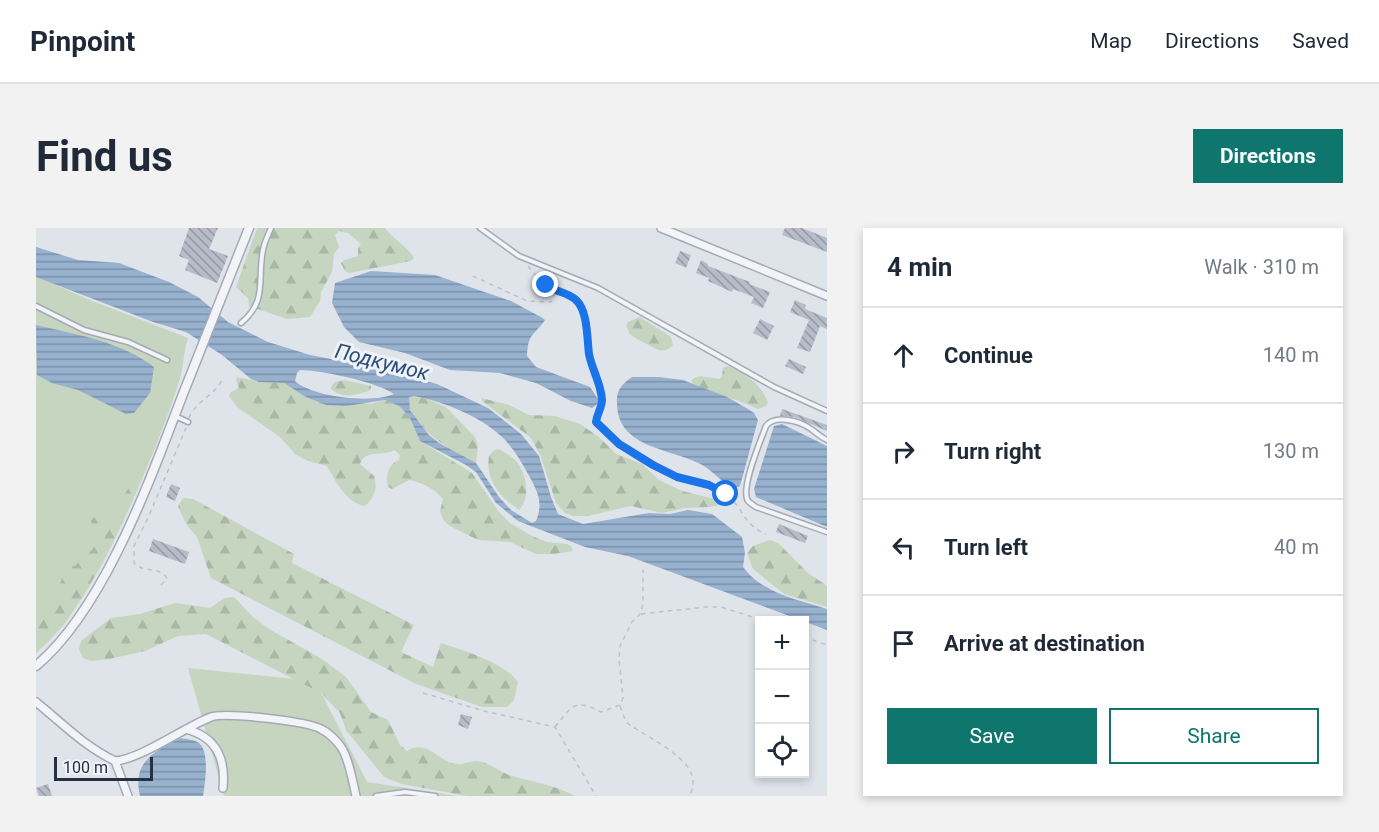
<!DOCTYPE html>
<meta charset="utf-8">
<style>
:root{--surface:#fff;--page:#f2f2f3;--text:#1f2937;--muted:#747a83;--line:#e0e1e3;--accent:#0f766e}
body{margin:0;font-family:Roboto,sans-serif;background:var(--page);color:var(--text)}
.controls{position:absolute;right:18px;bottom:18px;display:grid;overflow:hidden;border-radius:0px;box-shadow:0 3px 9px #0003}
.controls button{width:54px;height:54px;display:grid;place-items:center;padding:0;border:0;border-bottom:2px solid var(--line);background:var(--surface);color:var(--text);font:30px sans-serif}
.scale{position:absolute;left:18px;bottom:15px;width:99px;box-sizing:border-box;padding-left:6px;border:3px solid #263043;border-top:0;font-size:16px;line-height:21px;white-space:nowrap;color:#263043;-webkit-text-stroke:4px #eff2f7;paint-order:stroke}
.stop{position:absolute;width:18px;height:18px;margin:-14px;border:4px solid #1a73e8;border-radius:50%;background:#fff}
.stop.end{background:#1a73e8;border-color:#fff;box-shadow:0 2px 6px #0008}
.list{margin:0;padding:0;list-style:none}
h2{display:flex;justify-content:space-between;align-items:center;height:78px;margin:0;padding:0 24px;font-size:26px}
h2 small{font-size:20px;font-weight:400;color:var(--muted)}
.list li{display:grid;grid-template-columns:39px 1fr auto;gap:18px;align-items:center;box-sizing:border-box;height:96px;padding:0 24px;border-top:2px solid var(--line)}
.list b{display:block;font-size:22px;white-space:nowrap}
.list em{font-size:20px;font-style:normal;color:var(--muted)}
.actions{display:flex;gap:12px;padding:18px 24px}
.actions a{flex:1;padding:14px 0;border:2px solid var(--accent);border-radius:0px;text-align:center;font-size:21px;color:var(--accent)}
.actions .main{background:var(--accent);color:#fff}
.icon{flex:none;width:33px;height:33px;fill:none;stroke:currentColor;stroke-width:2;stroke-linecap:round;stroke-linejoin:round}
.map{position:relative;flex:none;width:791px;height:568px;overflow:hidden;border-radius:0px}
header{display:flex;align-items:center;gap:36px;box-sizing:border-box;height:84px;padding:0 30px;background:var(--surface);border-bottom:2px solid var(--line)}
header strong{font-size:28px}
nav{display:flex;gap:33px;margin-inline-start:auto;font-size:21px}
.intro{display:flex;align-items:center;justify-content:space-between;box-sizing:border-box;height:144px;padding:0 36px}
h1{margin:0;font-size:42px}
.button{padding:15px 27px;border-radius:0px;background:var(--accent);color:#fff;font-size:21px;font-weight:700}
main{display:flex;gap:36px;padding:0 36px}
aside{flex:1;background:var(--surface);border-radius:0px;box-shadow:0 3px 9px #0003}
.map>svg:first-child{display:block}
.green{fill:#c5d5c0}
.forest{fill:url(#forest-firs)}
.water{fill:url(#water-rules);fill-rule:evenodd}
.building{fill:url(#building-back-hatch)}
.lines{fill:none;stroke-linecap:round;stroke-linejoin:round}
.service-casing{stroke:#a4aab5;stroke-width:7}
.minor-casing{stroke:#a4aab5;stroke-width:10}
.tertiary-casing{stroke:#a4aab5;stroke-width:11}
.path{stroke:#bec1c9;stroke-width:1.5;stroke-dasharray:4.5 4.5;stroke-linecap:butt}
.service{stroke:#f3f4f8;stroke-width:4}
.minor{stroke:#f3f4f8;stroke-width:7}
.tertiary{stroke:#f3f4f8;stroke-width:8}
.route{stroke:#1a73e8;stroke-width:8}
.labels{text-anchor:middle;dominant-baseline:central;stroke-width:6;stroke-linejoin:round;paint-order:stroke}
.water-label{font-size:21px;font-style:italic;fill:#2c4e7b;stroke:#eff2f7}
</style>
<header>
<strong>Pinpoint</strong>
<nav><a>Map</a><a>Directions</a><a>Saved</a></nav>
</header>
<div class="intro"><h1>Find us</h1><a class="button">Directions</a></div>
<main>
<div class="map">
<svg width="791" height="568" viewBox="0 0 791 568">
<defs>
<pattern id="forest-firs" width="22" height="20" patternUnits="userSpaceOnUse" patternTransform="scale(1.5)"><rect width="22" height="20" fill="#c5d5c0"/><path d="M5 1l3.5 6h-7zM16 11l3.5 6h-7z" fill="#a9b7a6"/></pattern>
<pattern id="water-rules" width="6" height="5" patternUnits="userSpaceOnUse" patternTransform="scale(1.5)"><rect width="6" height="5" fill="#97b1ce"/><path d="M0 2.5h6" fill="none" stroke="#7b90a9"/></pattern>
<pattern id="building-back-hatch" width="6" height="6" patternUnits="userSpaceOnUse" patternTransform="scale(1.5)"><rect width="6" height="6" fill="#b6bcc8"/><path d="M-1 5l2 2M0 0l6 6M5-1l2 2" fill="none" stroke="#9499a4"/></pattern>
</defs>
<rect width="100%" height="100%" fill="#dfe3ea"/>
<path class="green" d="M0,48L49,70L152,110C147,125 148,139 143,154C128,200 110,243 90,287C67,337 41,388 0,425Z
M152,440L279,453L331,554L422,568H188Z"/>
<path class="forest" d="M221,0H232L231,2L235,4L237,0H349C357,11 372,19 378,30L375,33L313,45L309,43L305,35L308,32L322,28V20L325,16L312,5L303,3L299,7L303,19L298,26L296,44L285,64L284,73L274,89L251,91L213,78L212,70L200,59Z
M604,89L635,109L637,117C633,122 628,123 622,122L601,111L594,106L590,98L592,94Z
M691,138C709,144 724,155 732,174L730,178L722,181L701,172L683,168L656,155V151L664,148L683,151L686,148L687,140Z
M201,149L223,154L248,155L268,168L334,176L349,172L363,178L373,188L384,213L436,245L463,284L474,295L496,308L511,314L531,316L535,318L537,323L518,326H500L474,314L442,312L414,298L407,292L404,283L407,271C399,261 385,254 373,252L356,261L352,259C349,248 352,236 363,232L364,227L358,222C347,229 329,221 324,236L338,248C342,261 338,270 329,278C310,275 299,252 291,238L272,233L259,226L244,209L201,179L193,168L195,164L203,160L200,152Z
M308,152L335,158V162C320,167 306,172 294,160L299,154Z
M377,168L391,171L410,179L439,209L442,218L440,235C414,221 398,214 380,190C375,183 371,178 373,169Z
M445,170L473,177L493,187L519,188L544,196L563,209L580,226L606,236L623,252L646,263L679,271L685,277L672,279L649,280L626,285L595,278L552,288H537L529,285L520,275L504,226L494,209L446,173Z
M463,221C468,224 475,228 479,232C491,245 495,269 483,282C464,269 449,252 453,228L458,222Z
M102,245V260L65,338L30,394L12,414L0,424V386C23,372 22,361 30,337L39,338C59,319 64,321 55,293L60,286L79,282Z
M147,270L157,271L258,326L256,335L378,397L365,424L397,439L405,415C428,423 468,434 482,454L478,472L471,479H446L380,456L175,350L161,309L150,296L142,278Z
M734,312L742,315L772,345L791,358V379L748,366L717,341L711,325L717,318Z
M198,369L217,389L233,401L286,431L310,449L335,484L352,492L364,517L371,523C393,510 402,535 421,536C427,537 433,533 439,533C452,533 462,543 473,547C496,554 519,557 539,568H431L366,556L348,549L310,502L304,485L285,465L170,406L142,408L109,423L73,431L55,433L47,430L43,421L45,413L75,390L104,386L139,375L174,380L189,370Z"/>
<path class="water" d="M0,19L42,32L83,35L133,54L162,69L192,94L232,114L274,127L346,141L401,156L452,180L485,206L503,228L515,269L522,286L547,296L613,285L634,286L652,282L676,286L706,309L709,325L707,339C726,365 762,372 791,381V402L592,328L549,319L482,293L460,275L440,244L430,237L384,213L373,188L363,178L349,172L310,178L290,177L268,168L248,155L223,154L215,151L186,127L150,104L117,94L0,49ZM264,142C285,142 341,154 358,166C337,176 276,169 259,153L261,145ZM378,168C408,174 442,187 465,208C476,218 485,233 492,246C501,262 508,275 500,293L496,295L475,282L463,269L440,235L403,215L393,207L374,182L373,169Z
M335,43L399,47L475,73L505,89L509,92C497,109 492,105 491,128L500,139L554,159L564,174L556,180L535,173L500,155L464,145L414,142L369,125L323,114L308,99L296,75L299,55Z
M0,97C41,107 84,113 118,139L114,165L98,185L90,186L42,162L16,155L1,147Z
M596,149H623L647,152L691,169L712,181L718,185L722,192L704,258L698,260C686,255 679,245 668,238C638,220 581,222 581,175C580,162 586,156 596,149Z
M746,196L791,218V299L720,269L718,261L738,198Z
M145,510C150,511 159,512 163,515C174,524 169,556 167,568H104C96,534 118,523 145,510Z"/>
<path class="building" d="M153,0H182L173,21L192,28L181,55L149,42L153,32L143,28Z
M749,0H766L791,10V24L746,7Z
M644,23L655,27L650,40L639,35Z
M665,32L672,36V38L714,54L713,56L734,64L727,80L715,75L718,69L697,61L696,64L685,59L672,53L673,50L660,45Z
M759,72L770,77L769,81L791,90V101L784,98L774,124L761,120L773,92L754,84Z
M724,91L738,98L731,112L717,105Z
M753,131L770,139L767,146L749,138Z
M746,181L791,197V203L759,189L744,188Z
M135,256L144,260L139,273L130,269Z
M743,296L772,308L769,315L740,304Z
M117,311L153,324L149,336L113,323Z
M425,486L436,489L432,501L422,497Z
M12,556L16,568H3L0,560Z"/>
<g class="lines">
<g class="service-casing">
<path id="service" d="M444,0L483,28L562,60L738,159L791,183
M0,78L48,102L92,114L131,132
M205,95C232,73 221,52 227,22C228,15 232,7 235,0
M139,188L152,194
M791,212C784,209 781,205 775,201C764,193 739,186 730,198C725,212 704,260 712,273C714,275 717,277 720,279L791,304
M340,568L369,564L399,568"/>
</g>
<g class="minor-casing">
<path id="minor" d="M625,0L791,68
M0,474C26,495 48,518 79,533L92,568
M150,501C180,509 190,530 187,560
M79,533C105,531 147,500 175,489C190,484 270,493 285,501C293,505 300,512 305,519C313,530 317,555 320,568"/>
</g>
<g class="tertiary-casing">
<path id="tertiary" d="M0,438C69,380 115,249 147,166C169,111 191,56 213,0"/>
</g>
<path class="path" d="M492,38C499,47 509,58 519,63C527,67 535,67 541,73C553,87 550,110 553,127C556,142 565,155 566,172C566,179 561,186 559,194C576,216 614,238 640,249C656,255 673,255 688,265C707,277 706,297 730,306
M437,48L491,73L515,74L519,63
M153,190C160,172 181,167 187,149
M125,357L131,351C125,337 108,346 98,335V318L112,290L150,200
M605,386L670,379H685L726,392
M768,409L791,417
M387,465L448,483L519,499L560,568
M584,478L590,494L595,498C612,509 658,531 657,554C657,559 655,563 655,568
M519,499C536,478 538,470 565,484L584,477L587,470L583,431L584,418L596,394L604,386L607,376V342"/>
<use href="#service" class="service"/>
<use href="#minor" class="minor"/>
<use href="#tertiary" class="tertiary"/>
</g>
<g class="lines">
<path class="route" d="M510,57C519,64 532,64 540,72C552,83 551,111 553,126C556,142 565,155 566,172C566,179 561,186 560,194L583,216L617,237L641,249L673,257L690,266"/>
</g>
<g class="labels">
<g class="water-label">
<text transform="translate(346 134) rotate(14)">Подкумок</text>
</g>
</g>
</svg>
<div class="controls">
<button>+</button>
<button>−</button>
<button><svg class="icon" aria-label="locate" viewBox="0 0 24 24"><circle cx="12" cy="12" r="6"/><path d="M12 2v4M12 18v4M2 12h4M18 12h4"/></svg></button>
</div>
<div class="scale">100 m</div>
<div class="stop" style="left:690px;top:266px"></div>
<div class="stop end" style="left:510px;top:57px"></div>
</div>
<aside>
<h2>4 min<small>Walk · 310 m</small></h2>
<ul class="list">
<li><svg class="icon" aria-label="ahead" viewBox="0 0 24 24"><path d="M12 20V5M6 11l6-6 6 6"/></svg><div><b>Continue</b></div><em>140 m</em></li>
<li><svg class="icon" aria-label="right" viewBox="0 0 24 24"><path d="M7 20v-9h11M14 6l5 5-5 5"/></svg><div><b>Turn right</b></div><em>130 m</em></li>
<li><svg class="icon" aria-label="left" viewBox="0 0 24 24"><path d="M17 20v-9H6M10 6l-5 5 5 5"/></svg><div><b>Turn left</b></div><em>40 m</em></li>
<li><svg class="icon" aria-label="arrive" viewBox="0 0 24 24"><path d="M6 21V4h12l-3 4 3 4H6"/></svg><div><b>Arrive at destination</b></div></li>
</ul>
<div class="actions"><a class="main">Save</a><a>Share</a></div>
</aside>
</main>
